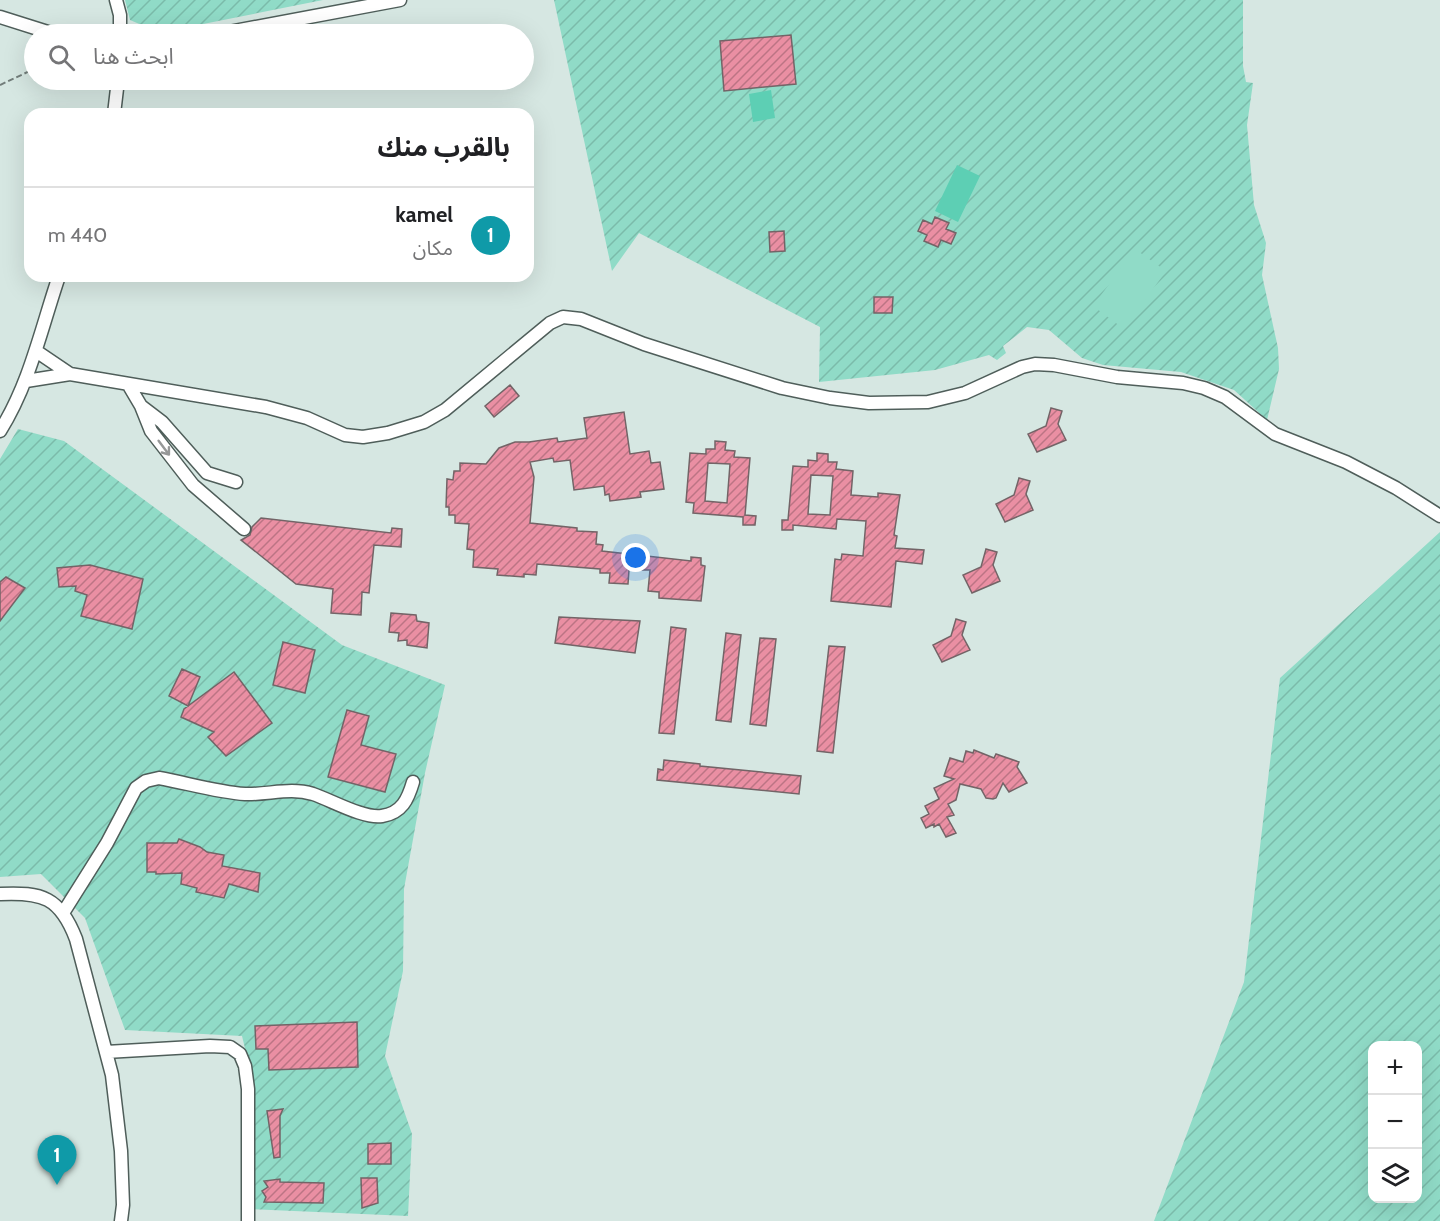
<!DOCTYPE html>
<html lang="ar">
<meta charset="utf-8">
<style>
:root{--surface:#fff;--page:#f2f2f2;--text:#202124;--muted:#757577;--line:#e0e0e0;--accent:#db2777}
body{margin:0;font-family:Cabin,"Noto Sans Arabic",sans-serif;background:var(--page);color:var(--text);direction:rtl}
.controls{position:absolute;right:18px;bottom:18px;display:grid;overflow:hidden;border-radius:12px;box-shadow:0 6px 24px #0002}
.controls button{width:54px;height:54px;display:grid;place-items:center;padding:0;border:0;border-bottom:2px solid var(--line);background:var(--surface);color:var(--text);font:30px sans-serif}
.you{position:absolute;left:636px;top:558px;width:21px;height:21px;margin:-15px;border:4px solid #fff;border-radius:50%;background:#1a73e8;box-shadow:0 0 0 9px #1a73e833}
.badge{display:grid;place-items:center;width:39px;height:39px;border-radius:50%;background:var(--accent);color:#fff;font-size:20px;font-weight:700}
.pin{position:absolute;translate:-50% -50px;filter:drop-shadow(0 2px 3px #0008)}
.pin::after{content:'';position:absolute;top:32px;width:21px;height:18px;background:inherit;clip-path:polygon(0 0,100% 0,50% 100%)}
.list{margin:0;padding:0;list-style:none}
h2{display:flex;justify-content:space-between;align-items:center;height:78px;margin:0;padding:0 24px;font-size:26px}
h2 small{font-size:20px;font-weight:400;color:var(--muted)}
.list li{display:grid;grid-template-columns:39px 1fr auto;gap:18px;align-items:center;box-sizing:border-box;height:96px;padding:0 24px;border-top:2px solid var(--line)}
.list b{display:block;font-size:22px;white-space:nowrap}
.list p{margin:0;font-size:20px;white-space:nowrap;color:var(--muted)}
.list em{font-size:20px;font-style:normal;color:var(--muted)}
.icon{flex:none;width:33px;height:33px;fill:none;stroke:currentColor;stroke-width:2;stroke-linecap:round;stroke-linejoin:round}
.map{position:relative;flex:none;width:1440px;height:1221px;overflow:hidden;direction:ltr}
.search{position:absolute;background:var(--surface);box-shadow:0 6px 24px #0002;left:24px;top:24px;width:510px;height:66px;display:flex;align-items:center;gap:15px;box-sizing:border-box;padding:0 21px;border-radius:33px;color:var(--muted);font-size:22px}
.panel{position:absolute;background:var(--surface);box-shadow:0 6px 24px #0002;left:24px;top:108px;width:510px;height:174px;border-radius:18px;direction:rtl}
.map>svg:first-child{display:block}
.garden{fill:url(#garden-furrows);fill-rule:evenodd}
.pitch{fill:#90dbc7}
.water{fill:#5dcfb4}
.building{fill:url(#building-hatch);stroke:#736467;stroke-width:1.5;fill-rule:evenodd}
.lines{fill:none;stroke-linecap:round;stroke-linejoin:round}
.minor-casing{stroke:#4f5e5a;stroke-width:15}
.path{stroke:#727d7a;stroke-width:2;stroke-dasharray:6 3;stroke-linecap:butt}
.minor{stroke:#fff;stroke-width:12}
.oneway{stroke:#969898}
</style>
<div class="map">
<svg width="1440" height="1221" viewBox="0 0 1440 1221">
<defs>
<pattern id="garden-furrows" width="10" height="10" patternUnits="userSpaceOnUse" patternTransform="scale(1.5)"><rect width="10" height="10" fill="#90dbc7"/><path d="M-1 1l2-2M0 10L10 0M9 11l2-2" fill="none" stroke="#7bbbaa"/></pattern>
<pattern id="building-hatch" width="6" height="6" patternUnits="userSpaceOnUse" patternTransform="scale(1.5)"><rect width="6" height="6" fill="#ea8fa3"/><path d="M-1 1l2-2M0 6l6-6M5 7l2-2" fill="none" stroke="#bc7484"/></pattern>
</defs>
<rect width="100%" height="100%" fill="#d6e7e2"/>
<path class="garden" d="M125,0H323L183,28L144,26L130,20Z
M554,0H1243V66L1246,82L1253,83L1247,125L1254,205L1266,243L1262,275L1278,348L1279,369L1267,420L1234,390L1181,372L1103,365L1082,358L1049,330L1027,327L1003,346L1006,353L997,360L989,355L935,370L819,382L820,327L639,233L612,271Z
M18,429L64,441L342,645L445,685L425,773L404,889L403,971L385,1056L412,1134L408,1216L250,1209L252,1077L242,1036L125,1030L85,918L41,874L0,877V459Z
M1440,532V1221H1154L1244,982L1280,678ZM1372,1046H1418V1198H1372Z"/>
<path class="pitch" d="M1135,249L1166,271L1124,329L1093,306Z"/>
<path class="water" d="M771,90L775,118L753,122L749,94Z
M957,165L980,176L958,222L935,211Z"/>
<path class="building" d="M791,35L796,84L724,91L720,41Z
M935,217L949,223L946,229L956,233L951,244L941,240L938,247L924,241L927,235L918,231L923,220L932,224Z
M784,231L785,251L770,252L769,232Z
M874,297H893L892,313H874Z
M510,385L519,396L494,417L485,406Z
M1051,408L1062,411L1058,424L1066,440L1037,452L1028,434L1046,426Z
M624,412L630,454L649,451L651,463L660,462L664,489L640,492L641,497L610,501L609,494L605,495L604,486L574,490L570,460L554,462L553,458L530,462L534,477L530,523L577,528V531L597,532L596,544L603,545L602,551L691,561V557L701,558V565L705,566L701,601L659,598V592L648,591L650,570H629L628,584L609,583L610,573H600V569L537,564L536,575L524,574V577L497,575L498,569L473,567L474,550L467,549L469,524L455,523V515H449V507H446L447,479L453,480L454,471H460V463L486,464L499,448L515,442H529L557,438L558,442L587,438L584,418Z
M715,441L726,442L725,450L735,451L734,457L750,458L745,515L756,516L755,525H743V517L693,513L694,503L686,502L690,453L706,454V449H715ZM708,463L730,464L727,503L705,501Z
M817,453L828,454V462H837L836,469L853,471L851,495L878,497V493L900,495L894,535L897,536L895,548L924,550L922,564L896,561L891,607L831,601L835,559L841,560L842,554L863,556L866,521L837,519L836,529L793,525V530H782V520H788L793,466L808,467V460L817,461ZM811,475L833,476L830,515L808,514Z
M1019,478L1030,481L1026,494L1033,510L1005,522L996,504L1014,495Z
M261,518L391,533L392,528L402,529L401,547L374,545L369,593L362,592L361,615L331,613L333,589L296,584L241,540L250,535L252,527Z
M986,549L997,552L993,565L1000,581L972,593L963,575L981,567Z
M90,565L143,579L132,629L81,616L87,595L75,591L76,586L59,587L57,568Z
M6,577L25,588L0,621V582Z
M391,613L416,615L417,621L429,623L427,648L407,645V640L398,641L399,633L389,632Z
M559,617L640,621L635,653L555,643Z
M956,619L966,622L962,635L970,650L942,662L933,645L951,636Z
M671,627L686,629L674,734L659,733Z
M726,633L741,635L731,722L716,720Z
M760,638L776,639L766,726L750,724Z
M283,642L315,650L305,693L273,685Z
M829,646L845,647L833,753L817,751Z
M182,669L200,677L188,706L169,696Z
M234,672L272,723L226,756L208,737L214,732L181,717L184,709Z
M347,710L369,716L361,745L396,754L385,792L328,777Z
M974,750L994,758L996,754L1019,762L1017,767L1027,783L1009,792L1003,783L996,798L993,799L986,798L981,789L960,784L956,800L948,804L954,815L947,817L956,833L946,837L939,824L934,827V824L926,828L921,818L929,814L925,806L939,799L934,788L954,779L944,776L950,758L963,762L966,751L973,753Z
M664,760L700,764V766L801,776L799,794L657,780L658,769L663,770Z
M179,839L200,847L207,852L224,855L222,866L260,873L258,892L229,884L224,898L196,892L197,888L181,884L182,873L156,874V872H147V843H177Z
M357,1022L358,1067L269,1070L268,1049H256L255,1026Z
M283,1109L280,1116V1157L274,1158L267,1111Z
M391,1143V1164H368V1144Z
M361,1178H377L378,1203L362,1208Z
M280,1179V1182L324,1183L323,1203L264,1202L266,1197L262,1191L268,1187L264,1181Z"/>
<g class="lines">
<g class="minor-casing">
<path id="minor" d="M116,0L120,15V34
M0,17L54,34
M218,34L400,0
M114,114L118,80
M36,351L70,374
M26,381L70,374L266,407L307,418L345,435L363,437L388,433L424,422L445,410L550,323L563,317L581,319L644,344L782,388L830,398L869,403L928,402L965,393L1022,367L1035,364L1054,365L1117,377L1183,383L1204,388L1225,397L1275,434L1346,462L1396,488L1440,516
M128,384L141,406L151,431L193,485L244,529
M141,406L162,422L207,473L236,482
M0,431C30,383 41,329 59,276
M0,894C42,892 60,897 76,939L112,1075L121,1151L123,1205L121,1221
M63,913L107,843L136,788L146,781L159,778C187,783 217,792 245,794C268,795 290,787 313,794C331,800 364,819 382,816C402,813 408,799 413,782
M106,1052L210,1046L230,1047L240,1054L245,1066L248,1089V1221"/>
</g>
<path class="path" d="M0,85L34,69"/>
<use href="#minor" class="minor"/>
</g>
<defs><path id="oneway-shaft" d="M-6 0H5M1.5-3L5.5 0L1.5 3" fill="none" stroke-width="1.6" stroke-linecap="round" stroke-linejoin="round" transform="scale(1.5)"/></defs>
<use class="oneway" href="#oneway-shaft" transform="translate(164 448) rotate(53)"/>
</svg>
<div class="controls">
<button>+</button>
<button>−</button>
<button><svg class="icon" aria-label="layers" viewBox="0 0 24 24"><path d="M12 4l9 5-9 5-9-5zM3 14l9 5 9-5"/></svg></button>
</div>
<div class="you"></div>
<div class="pin badge" style="left:57px;top:1185px;background:#0f9aa8">1</div>
<div class="search"><svg class="icon" aria-label="search" viewBox="0 0 24 24"><circle cx="10" cy="10" r="6"/><path d="M15 15l6 6"/></svg>ابحث هنا</div>
<section class="panel">
<h2>بالقرب منك<small></small></h2>
<ul class="list">
<li><span class="badge" style="background:#0f9aa8">1</span><div><b>kamel</b><p>مكان</p></div><em>440 m</em></li>
</ul>
</section>
</div>
